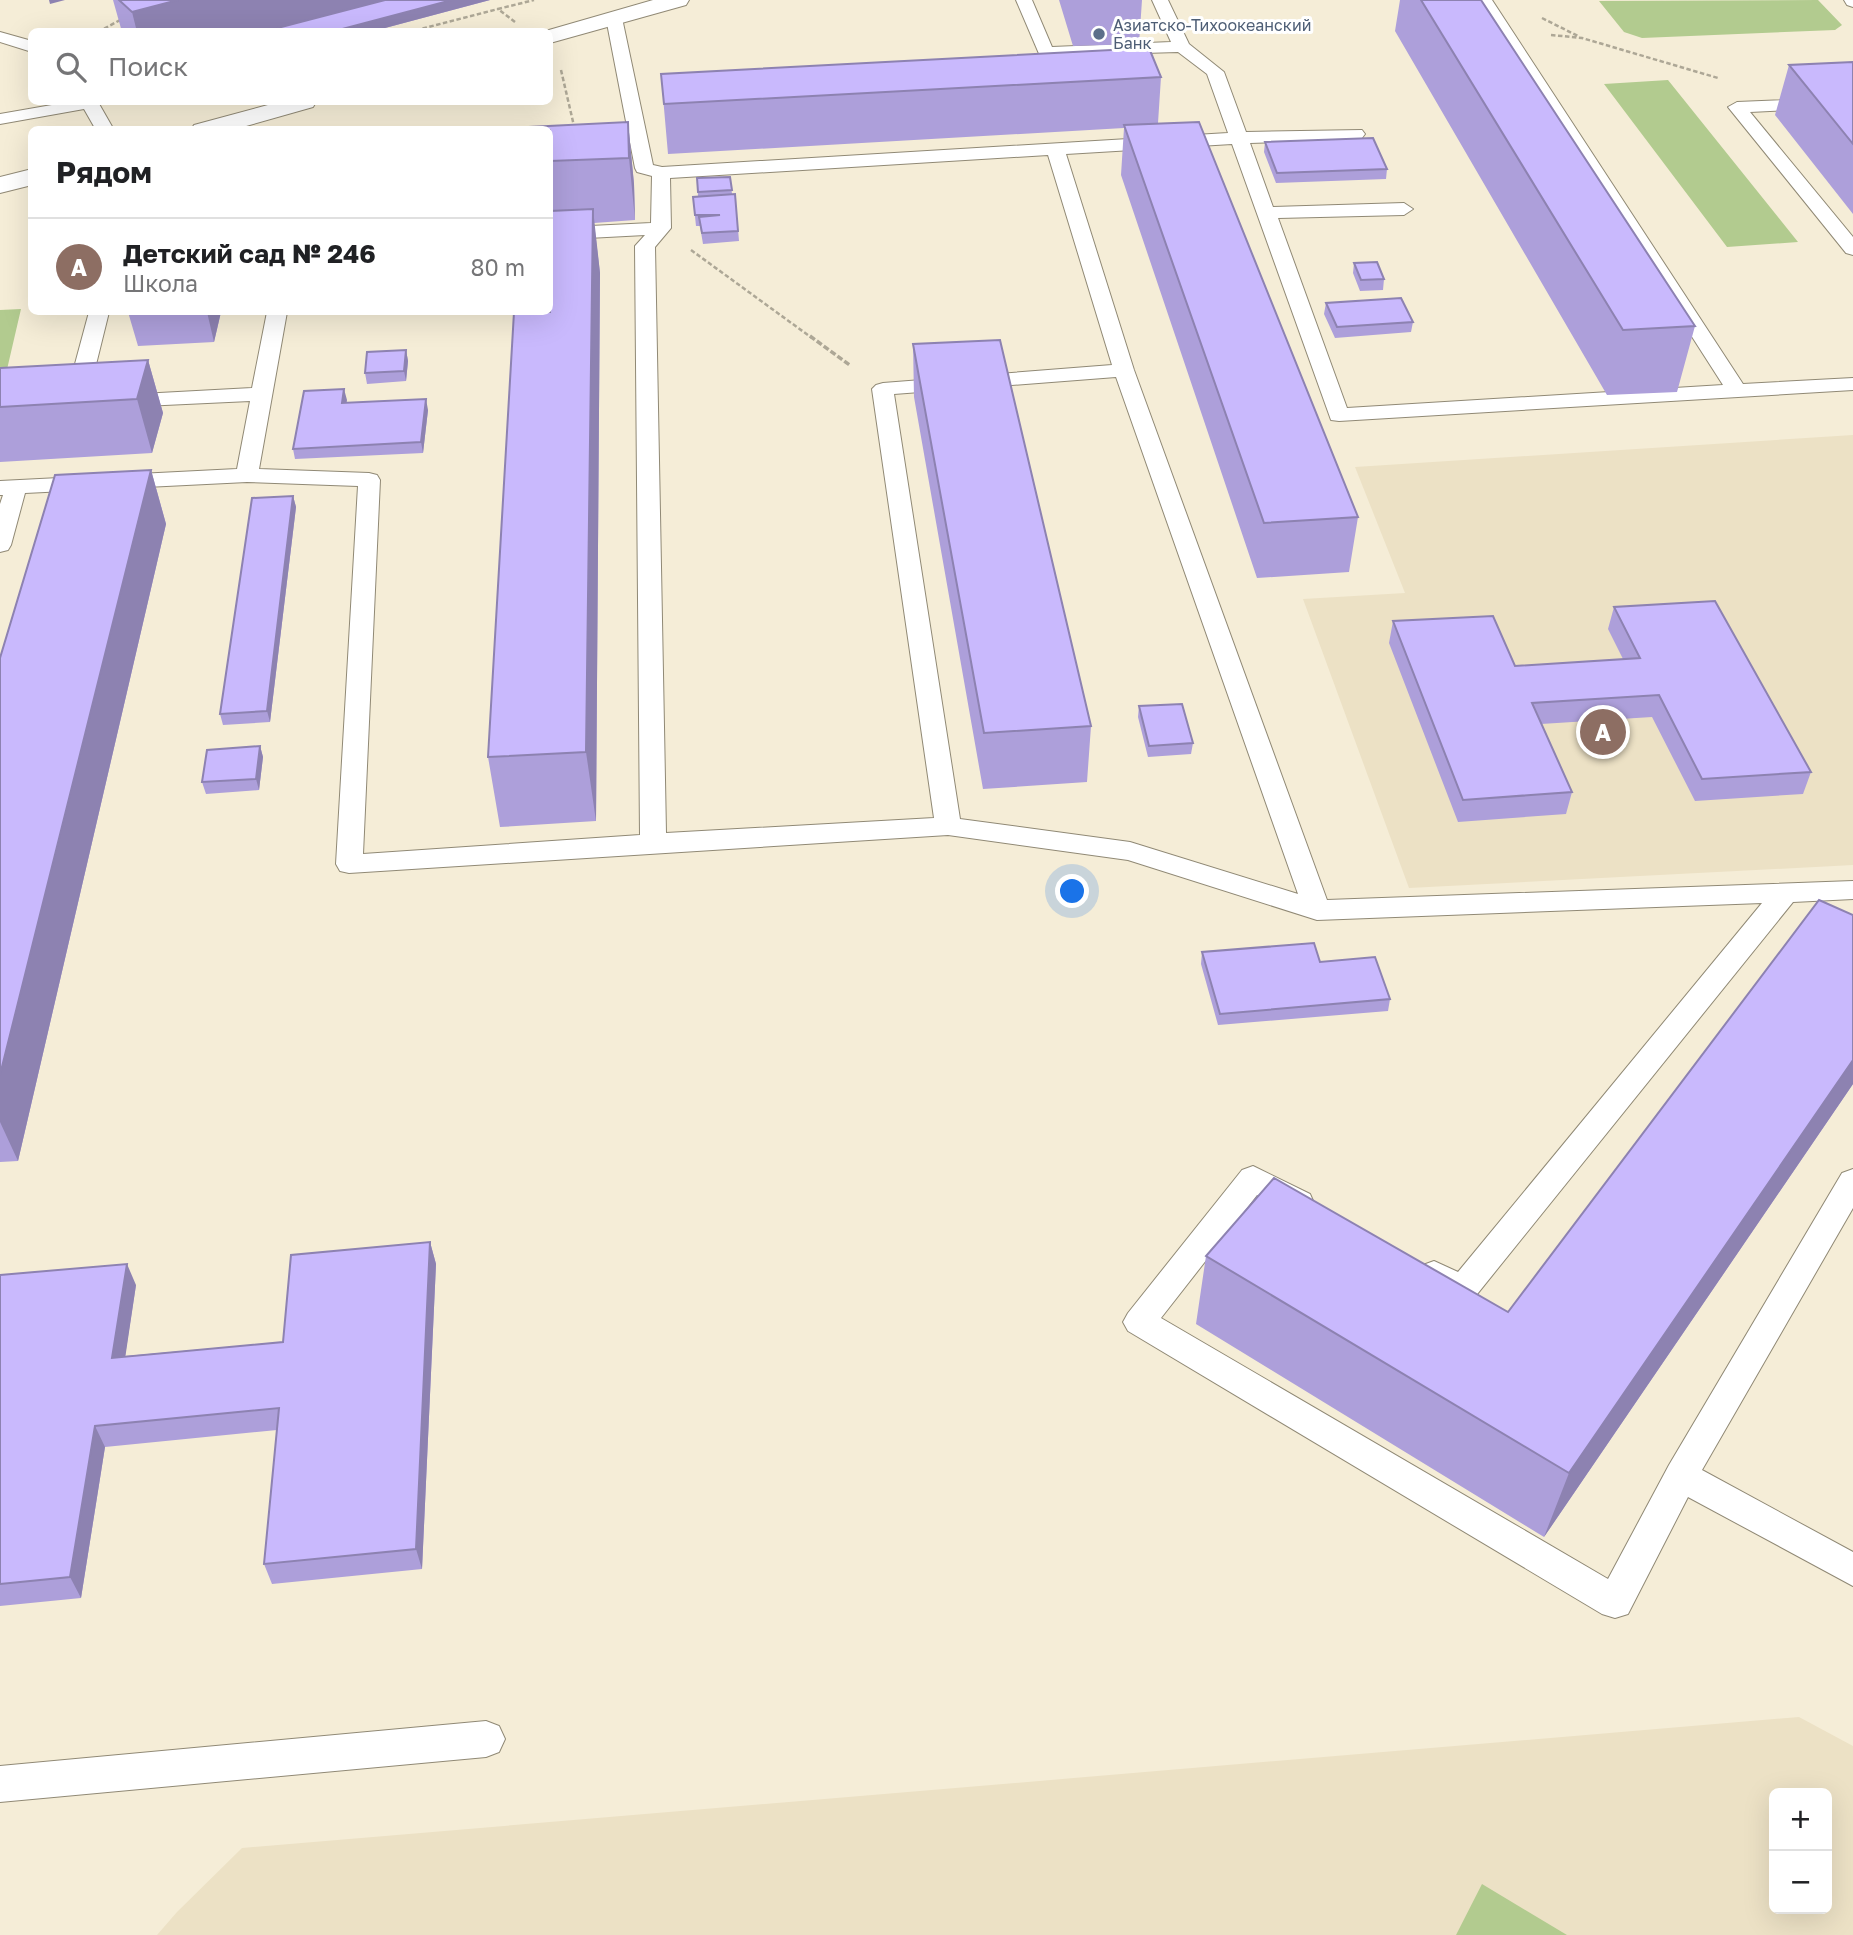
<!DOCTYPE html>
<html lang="ru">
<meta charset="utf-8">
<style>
:root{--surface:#fff;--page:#f6f6f6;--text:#202124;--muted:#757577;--line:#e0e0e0;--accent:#8e6008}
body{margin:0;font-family:"Golos Text",sans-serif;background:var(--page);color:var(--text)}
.controls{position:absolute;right:21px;bottom:21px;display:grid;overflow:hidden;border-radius:10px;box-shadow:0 7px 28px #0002}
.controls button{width:63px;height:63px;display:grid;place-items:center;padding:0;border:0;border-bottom:2px solid var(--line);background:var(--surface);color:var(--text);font:35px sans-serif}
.you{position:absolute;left:1073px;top:892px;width:24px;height:24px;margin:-18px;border:5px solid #fff;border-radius:50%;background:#1a73e8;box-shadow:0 0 0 10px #1a73e833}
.badge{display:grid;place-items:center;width:46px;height:46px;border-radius:50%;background:var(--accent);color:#fff;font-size:23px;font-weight:700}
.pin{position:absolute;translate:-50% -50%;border:4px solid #fff;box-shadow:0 2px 7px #0006}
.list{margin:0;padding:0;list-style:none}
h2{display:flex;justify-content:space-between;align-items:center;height:91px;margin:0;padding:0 28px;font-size:30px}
h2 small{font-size:23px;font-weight:400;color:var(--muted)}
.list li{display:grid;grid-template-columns:46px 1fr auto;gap:21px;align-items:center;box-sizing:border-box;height:98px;padding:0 28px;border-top:2px solid var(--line)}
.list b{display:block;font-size:26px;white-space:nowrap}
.list p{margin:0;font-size:23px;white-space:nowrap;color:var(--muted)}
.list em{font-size:23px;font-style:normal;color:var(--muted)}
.icon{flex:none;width:38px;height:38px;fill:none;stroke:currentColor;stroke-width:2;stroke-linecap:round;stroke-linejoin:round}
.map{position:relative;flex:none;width:1853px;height:1935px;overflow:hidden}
.search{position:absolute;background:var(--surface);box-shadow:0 7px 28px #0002;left:28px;top:28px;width:525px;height:77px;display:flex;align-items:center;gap:18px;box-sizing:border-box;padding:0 24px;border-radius:10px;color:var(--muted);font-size:26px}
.panel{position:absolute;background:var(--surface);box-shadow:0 7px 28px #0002;left:28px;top:126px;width:525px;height:189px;border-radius:10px}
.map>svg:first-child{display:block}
.built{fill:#ece1c5;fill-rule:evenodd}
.green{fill:#b2cb8f}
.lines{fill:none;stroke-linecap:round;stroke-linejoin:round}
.service-casing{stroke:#908975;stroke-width:2}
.secondary-casing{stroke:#908975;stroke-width:2}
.path-far1{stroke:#ada796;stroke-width:2.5;stroke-dasharray:4.5 2.5;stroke-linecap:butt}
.path{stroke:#ada796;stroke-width:3.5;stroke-dasharray:6 2.5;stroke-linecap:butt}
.service{fill:#fff;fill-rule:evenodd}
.secondary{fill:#fff;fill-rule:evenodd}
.wall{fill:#ad9fda}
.shaded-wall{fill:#8d82b1}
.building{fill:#c9b9fd;stroke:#8d82b1;stroke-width:2}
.service-dot{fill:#5c6f8a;stroke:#fff;stroke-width:2.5}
.labels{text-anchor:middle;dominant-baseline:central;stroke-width:6;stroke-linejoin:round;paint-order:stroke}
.far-service-label{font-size:16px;fill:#4e5e75;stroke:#fff;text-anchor:start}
</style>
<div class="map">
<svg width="1853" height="1935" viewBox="0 0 1853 1935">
<rect width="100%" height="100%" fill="#f5edd7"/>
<path class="built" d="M1853,435V865L1409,888L1303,599L1405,593L1355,467Z
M1799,1717L1853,1746V1935H157L177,1912L242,1848ZM1774,1793H1827V1909H1774Z"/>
<path class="green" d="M1818,0L1842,25L1835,30L1642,38L1624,32L1599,1Z
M1668,80L1798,242L1727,247L1604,84Z
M21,309L5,378L0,379V310Z
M1482,1884L1567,1935H1456Z"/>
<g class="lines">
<g class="service-casing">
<path id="service" d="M1016,0H1032L1052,47L1171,42L1152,0H1168L1189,44L1224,72L1246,132L1362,130L1365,134L1362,138L1356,139L1250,143L1273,207L1404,203L1413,209L1404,215L1278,218L1347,408L1723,385L1476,0H1492L1743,384L1853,378V390L1339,421L1331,420L1232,144L1066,154L1134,370L1327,900L1853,881V899L1793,902L1474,1298L1463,1302L1423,1283L1418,1274L1423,1265L1434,1261L1458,1272L1762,903L1317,920L1128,860L948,835L349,873L340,871L336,864L358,486L247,482L25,493L11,545L8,550L0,552V504L3,495H0V481L237,469L250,401L122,407L115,405L111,401L115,397L122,395L252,388L267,312H287L259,469L369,473L377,475L380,480L363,854L640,835L635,246L645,235L550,240V228L651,223L652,176L637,172L635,168L606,18L614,13L622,18L653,165L662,167L1228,133L1207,74L1178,52L1040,56ZM1048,155L1112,365L883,383L876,385L872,389L934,818L666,833L655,247L671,228L670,178ZM1116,377L1298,894L1130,842L960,819L894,394Z
M1844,0H1853V7L1847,5Z
M0,32L32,41V52L0,42Z
M1853,97V107L1750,112L1853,237V255L1846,253L1728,107L1737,102Z
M69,102H98L114,130H96L84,109L0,124V114Z
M89,312H109L87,401L83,405H69L65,401Z
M1253,1166L1310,1194L1314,1203L1310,1212L1299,1215L1257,1195L1161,1318L1608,1579L1669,1465L1842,1173L1853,1169V1208L1702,1470L1853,1552V1586L1688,1497L1628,1614L1615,1618L1602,1614L1128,1331L1123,1322L1128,1313L1242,1170Z
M486,1721L499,1726L505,1739L499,1752L486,1757L0,1802V1766Z"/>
</g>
<g class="secondary-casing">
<path id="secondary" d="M653,0H689L686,5L550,43V32H542Z
M279,102H316L313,107L232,130H191L194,125Z
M32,169V185L0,193V177Z"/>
</g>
<path class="path-far1" d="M1542,18L1578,36
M515,22L498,9L534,0
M98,32L122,19
M409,32L498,9
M1551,35L1582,38L1718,78
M561,70L574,126L577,128
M691,250L812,338"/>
<path class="path" d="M810,336L851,366"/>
<use href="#service" class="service"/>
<use href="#secondary" class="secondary"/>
</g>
<path class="wall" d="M113,0H490L370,32H122Z
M1059,0H1142L1139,44L1073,46Z
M1400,0H1481L1695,326L1677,392L1607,395L1395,31Z
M1853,62V214L1775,115L1789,65Z
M661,74L1161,77L1158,123L1358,517L1349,572L1257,578L1121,175L1124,128L668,154Z
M628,122L634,184L635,220L594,223L600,273L596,821L500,827L488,757L550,312V130Z
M1265,142L1387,169L1386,179L1276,183L1264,152Z
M730,177L732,194H735L739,241L703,244L700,226H696L693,197L698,196L697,178Z
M1354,263L1384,279L1383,290L1360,291L1353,273Z
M1326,303L1413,322L1411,332L1335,338L1324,314Z
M128,312H221L214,342L138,346Z
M913,344L1091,726L1087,782L983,789L914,397Z
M406,350L408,361L406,381L367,384L365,373Z
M148,360L163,413L152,453L0,462V368Z
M347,400L346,403L428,410L423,453L295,459L293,449Z
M151,470L166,524L18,1161L0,1162V658Z
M293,496L296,507L270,722L223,725L220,714Z
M1614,607L1811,772L1803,794L1695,801L1652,717L1541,724L1572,792L1566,814L1458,822L1389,643L1393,621L1515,666L1623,659L1608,629Z
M1139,706L1193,743L1191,754L1148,757L1138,717Z
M260,746L263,757L259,790L206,794L202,782Z
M1853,915V1084L1544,1537L1196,1324L1206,1256L1508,1312Z
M1202,952L1320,962L1390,999L1388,1011L1218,1025L1201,964Z
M430,1242L436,1264L422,1569L272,1584L264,1564L277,1430L105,1447L81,1598L0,1606V1275L136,1285L125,1356L283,1342Z"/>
<path class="shaded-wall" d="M49,0H65L50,4Z
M178,0H419L299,32H137L132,12Z
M452,0H490L370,32H331Z
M628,122L634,184L635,220L629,158Z
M593,209L600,273L596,821L586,752Z
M207,312H221L214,342Z
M406,350L408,361L406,381L404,371Z
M148,360L163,413L152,453L137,399Z
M344,389L347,400L344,414L342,403Z
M426,399L428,410L423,453L421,442Z
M151,470L166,524L18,1161L0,1122V1075Z
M293,496L296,507L270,722L267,711Z
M260,746L263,757L259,790L256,779Z
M1853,1060V1084L1544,1537L1569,1473Z
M430,1242L436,1264L422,1569L416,1549Z
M127,1264L136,1285L122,1379L112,1358Z
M95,1426L105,1447L81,1598L70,1577Z"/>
<path class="building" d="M119,0H178L132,12Z
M385,0H452L331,32H262Z
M1421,0H1481L1695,326L1623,330Z
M1149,48L1161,77L664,104L661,74Z
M1853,62V144L1789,65Z
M628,122L629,158L550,161V130H471Z
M1199,122L1358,517L1264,523L1124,125Z
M1373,138L1387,169L1277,173L1265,142Z
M730,177L732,190L698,192L697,178Z
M735,194L738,231L702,233L699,217L720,215H695L693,197Z
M593,209L586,752L488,757L514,312H550V211Z
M1377,262L1384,279L1361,280L1354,263Z
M1401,298L1413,322L1337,327L1326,303Z
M1000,340L1091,726L984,733L913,344Z
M406,350L404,371L365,373L367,352Z
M148,360L137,399L0,407V368Z
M344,389L342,403L426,399L421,442L293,449L304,391Z
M151,470L0,1075V658L55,475Z
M293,496L267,711L220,714L252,498Z
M1715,601L1811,772L1702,779L1659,695L1532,703L1572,792L1463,800L1393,621L1493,616L1515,666L1640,658L1614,607Z
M1182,704L1193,743L1149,746L1139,706Z
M260,746L256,779L202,782L207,750Z
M1819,900L1853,915V1060L1569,1473L1206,1256L1274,1178L1508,1312Z
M1314,943L1320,962L1375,957L1390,999L1220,1014L1202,952Z
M430,1242L416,1549L264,1564L279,1408L95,1426L70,1577L0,1584V1275L127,1264L112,1358L283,1342L291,1255Z"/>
<circle class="service-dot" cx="1099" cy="34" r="7"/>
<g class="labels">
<g class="far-service-label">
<text x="1113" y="25">Азиатско-Тихоокеанский<tspan x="1113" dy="18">Банк</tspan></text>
</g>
</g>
</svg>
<div class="controls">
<button>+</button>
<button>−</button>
</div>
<div class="you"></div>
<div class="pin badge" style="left:1603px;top:732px;background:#8d6e63">A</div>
<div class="search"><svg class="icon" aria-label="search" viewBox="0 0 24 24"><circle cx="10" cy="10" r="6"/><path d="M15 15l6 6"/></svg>Поиск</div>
<section class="panel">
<h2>Рядом<small></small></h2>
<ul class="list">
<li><span class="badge" style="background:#8d6e63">A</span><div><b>Детский сад № 246</b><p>Школа</p></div><em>80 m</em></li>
</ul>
</section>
</div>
